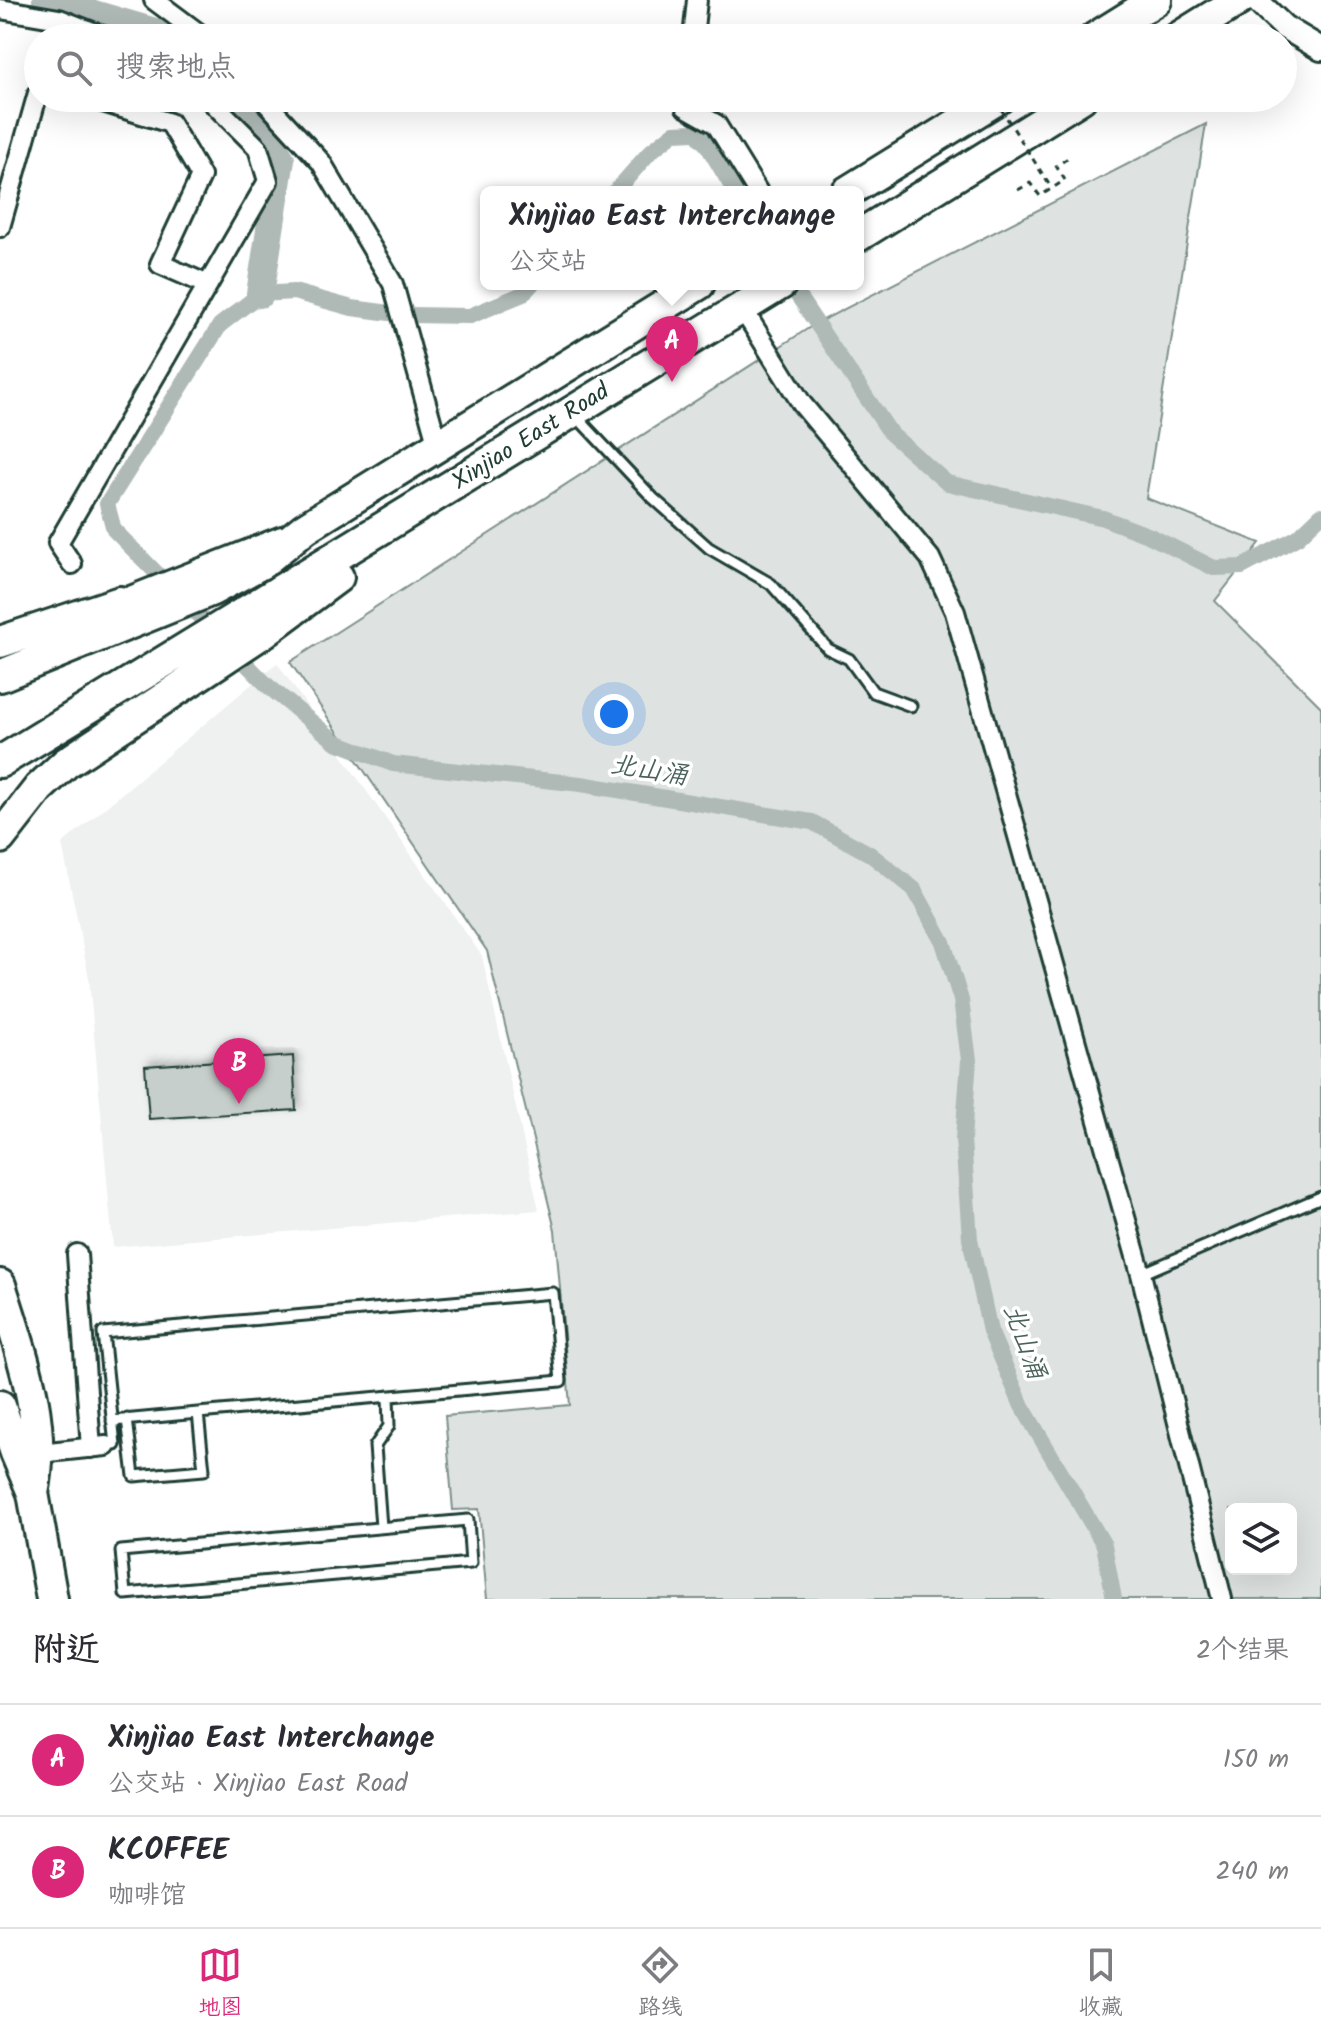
<!DOCTYPE html>
<html lang="zh">
<meta charset="utf-8">
<style>
:root{--surface:#fff;--page:#f2f2f3;--text:#2b2b33;--muted:#7c7c81;--line:#e1e1e2;--accent:#db2777}
body{margin:0;font-family:Kalam,"LXGW WenKai TC",sans-serif;background:var(--page);color:var(--text)}
.controls{position:absolute;right:24px;bottom:24px;display:grid;overflow:hidden;border-radius:12px;box-shadow:0 8px 32px #0002}
.controls button{width:72px;height:72px;display:grid;place-items:center;padding:0;border:0;border-bottom:2px solid var(--line);background:var(--surface);color:var(--text);font:40px sans-serif}
.you{position:absolute;left:614px;top:714px;width:28px;height:28px;margin:-20px;border:6px solid #fff;border-radius:50%;background:#1a73e8;box-shadow:0 0 0 12px #1a73e833}
.badge{display:grid;place-items:center;width:52px;height:52px;border-radius:50%;background:var(--accent);color:#fff;font-size:26px;font-weight:700}
.pin{position:absolute;translate:-50% -66px;filter:drop-shadow(0 2px 4px #0008)}
.pin::after{content:'';position:absolute;top:42px;width:28px;height:24px;background:inherit;clip-path:polygon(0 0,100% 0,50% 100%)}
.popup{position:absolute;left:480px;top:186px;width:384px;height:104px;box-sizing:border-box;display:grid;place-content:center;border-radius:12px;background:var(--surface);filter:drop-shadow(0 2px 6px #0005);font-size:26px;white-space:nowrap;color:var(--muted)}
.popup b{font-size:30px;color:var(--text)}
.popup::after{content:'';position:absolute;left:50%;top:100%;margin-left:-16px;border:16px solid transparent;border-top-color:var(--surface)}
.list{margin:0;padding:0;list-style:none}
h2{display:flex;justify-content:space-between;align-items:center;height:104px;margin:0;padding:0 32px;font-size:34px}
h2 small{font-size:26px;font-weight:400;color:var(--muted)}
.list li{display:grid;grid-template-columns:52px 1fr auto;gap:24px;align-items:center;box-sizing:border-box;height:112px;padding:0 32px;border-top:2px solid var(--line)}
.list b{display:block;font-size:30px;white-space:nowrap}
.list p{margin:0;font-size:26px;white-space:nowrap;color:var(--muted)}
.list em{font-size:26px;font-style:normal;color:var(--muted)}
.icon{flex:none;width:44px;height:44px;fill:none;stroke:currentColor;stroke-width:2;stroke-linecap:round;stroke-linejoin:round}
.map{position:relative;flex:none;width:1321px;height:1599px;overflow:hidden}
.search{position:absolute;background:var(--surface);box-shadow:0 8px 32px #0002;left:24px;right:24px;top:24px;height:88px;display:flex;align-items:center;gap:20px;box-sizing:border-box;padding:0 28px;border-radius:44px;color:var(--muted);font-size:30px}
.sheet{height:328px;background:var(--surface)}
nav{display:flex;justify-content:space-around;align-items:center;box-sizing:border-box;height:112px;border-top:2px solid var(--line);background:var(--surface);font-size:22px;color:var(--muted)}
nav a{display:grid;justify-items:center;gap:4px}
nav .on{color:var(--accent)}
.map>svg:first-child{display:block}
.built{fill:#eef1f0}
.green{fill:#dee3e2;stroke:#7e908b;stroke-width:2;fill-rule:evenodd}
.lines{fill:none;stroke-linecap:round;stroke-linejoin:round}
.canal{stroke:#afbab7;stroke-width:16}
.river{stroke:#afbab7;stroke-width:28}
.building{fill:#c7cfcc;stroke:#1f3d34;stroke-width:2;filter:url(#shadow)}
.service-casing{stroke:#1f3d34;stroke-width:15}
.minor-casing{stroke:#1f3d34;stroke-width:24}
.tertiary-casing{stroke:#1f3d34;stroke-width:28}
.trunk-casing{stroke:#1f3d34;stroke-width:36}
.path{stroke:#1f3d34;stroke-width:3;stroke-dasharray:6 6;stroke-linecap:butt}
.service{stroke:#fff;stroke-width:9}
.minor{stroke:#fff;stroke-width:18}
.tertiary{stroke:#fff;stroke-width:22}
.trunk{stroke:#fff;stroke-width:30}
.path-bridge{stroke:#1f3d34;stroke-width:3;stroke-dasharray:6 6;stroke-linecap:butt}
.labels{text-anchor:middle;dominant-baseline:central;stroke-width:7;stroke-linejoin:round;paint-order:stroke}
.street-label{font-size:24px;fill:#1f3d34;stroke:#fff}
.water-label{font-size:26px;font-style:italic;fill:#4a625b;stroke:#fff}
</style>
<div class="map">
<svg width="1321" height="1599" viewBox="0 0 1321 1599">
<defs>
<filter id="shadow"><feDropShadow dx="4" dy="-4" stdDeviation="4" flood-color="#0004"/></filter>
</defs>
<rect width="100%" height="100%" fill="#fff"/>
<filter id="ink" filterUnits="userSpaceOnUse"><feTurbulence type="fractalNoise" baseFrequency=".0125" numOctaves="2"/><feDisplacementMap in="SourceGraphic" scale="16" xChannelSelector="R" yChannelSelector="G"/><feConvolveMatrix kernelMatrix="1 2 1 2 8 2 1 2 1" color-interpolation-filters="sRGB"/></filter>
<g filter="url(#ink)">
<path class="built" d="M277,663L482,956L539,1210L113,1247L89,978L62,844Z"/>
<path class="green" d="M1206,124L1146,498L1260,543L1215,601L1321,707V1599H487L479,1509L453,1510L445,1416L570,1405L555,1230L487,951L290,662L815,324ZM1231,1509H1291V1569H1231Z"/>
<g class="lines">
<path class="canal" d="M615,192L650,152L674,133L695,132L707,145L735,192
M790,284L891,434L947,483L1103,518L1150,536L1214,568L1242,567L1298,537L1321,515
M390,313L352,308L294,292L260,294L220,325L107,504L114,530L268,686L336,742L393,764L581,784L812,822L870,854L914,889L943,942L961,1000L969,1060L963,1139L970,1239L990,1331L1022,1406L1104,1545L1114,1599
M409,315L470,316L523,294L532,284"/>
<path class="river" d="M46,0L158,33L164,38
M233,98L255,118L281,159L260,294"/>
</g>
<path class="building" d="M293,1056L296,1110L149,1119L145,1066Z"/>
<g class="lines">
<g class="service-casing">
<path id="service" d="M574,414L653,498L709,548L771,584L828,649L849,659L873,692L911,706
M1141,1274L1321,1197
M112,1421L198,1413L204,1470L134,1476L127,1419
M115,1445L103,1333L553,1293L561,1381L198,1413
M468,1520L471,1563L125,1594L121,1551Z
M381,1527L375,1446L389,1426L388,1396"/>
</g>
<g class="minor-casing">
<path id="minor" d="M154,0L205,38
M0,9L59,19L108,38
M693,38L697,0
M90,98L170,123L201,176L160,264L208,285
M262,98L321,162L393,284L438,446
M687,98L686,107L716,124L758,192
M0,227L38,93
M742,308L802,404L930,558L955,612L1141,1274L1222,1599
M72,564L58,543L268,181L258,148L208,98
M77,1254L91,1448
M39,1453L106,1446"/>
</g>
<g class="tertiary-casing">
<path id="tertiary" d="M1256,0L1284,27L1321,49
M105,608L282,538"/>
</g>
<g class="trunk-casing">
<path id="trunk" d="M1095,38L1156,0
M1178,38L1239,0
M847,192L999,98
M858,236L1081,98
M0,642L120,602
M0,676L212,590L262,563L305,528L699,284
M0,762L781,284
M0,838L39,788L66,763L264,632L338,577
M0,1285C21,1352 48,1422 33,1493
M0,1406L16,1453L33,1493L52,1599"/>
</g>
<path class="path" d="M1018,190L1030,183L1040,196L1065,180L1056,166L1071,156"/>
<use href="#service" class="service"/>
<use href="#minor" class="minor"/>
<use href="#tertiary" class="tertiary"/>
<use href="#trunk" class="trunk"/>
<path class="path-bridge" d="M994,98L1052,189"/>
</g>
</g>
<g class="labels">
<g class="street-label">
<text transform="translate(531 437) rotate(-32)">Xinjiao East Road</text>
</g>
<g class="water-label">
<text transform="translate(649 771) rotate(9)">北山涌</text>
<text transform="translate(1024 1342) rotate(70)">北山涌</text>
</g>
</g>
</svg>
<div class="controls">
<button><svg class="icon" aria-label="layers" viewBox="0 0 24 24"><path d="M12 4l9 5-9 5-9-5zM3 14l9 5 9-5"/></svg></button>
</div>
<div class="you"></div>
<div class="pin badge" style="left:672px;top:382px">A</div>
<div class="popup"><b>Xinjiao East Interchange</b>公交站</div>
<div class="pin badge" style="left:239px;top:1104px">B</div>
<div class="search"><svg class="icon" aria-label="search" viewBox="0 0 24 24"><circle cx="10" cy="10" r="6"/><path d="M15 15l6 6"/></svg>搜索地点</div>
</div>
<section class="sheet">
<h2>附近<small>2个结果</small></h2>
<ul class="list">
<li><span class="badge">A</span><div><b>Xinjiao East Interchange</b><p>公交站 · Xinjiao East Road</p></div><em>150 m</em></li>
<li><span class="badge">B</span><div><b>KCOFFEE</b><p>咖啡馆</p></div><em>240 m</em></li>
</ul>
</section>
<nav>
<a class="on"><svg class="icon" aria-label="map" viewBox="0 0 24 24"><path d="M3 6l6-2 6 2 6-2v14l-6 2-6-2-6 2zM9 4v14M15 6v14"/></svg>地图</a>
<a><svg class="icon" aria-label="directions" viewBox="0 0 24 24"><path d="M12 3l9 9-9 9-9-9zM9 14v-3h6M13 9l2 2-2 2"/></svg>路线</a>
<a><svg class="icon" aria-label="saved" viewBox="0 0 24 24"><path d="M7 4h10v16l-5-4-5 4z"/></svg>收藏</a>
</nav>
